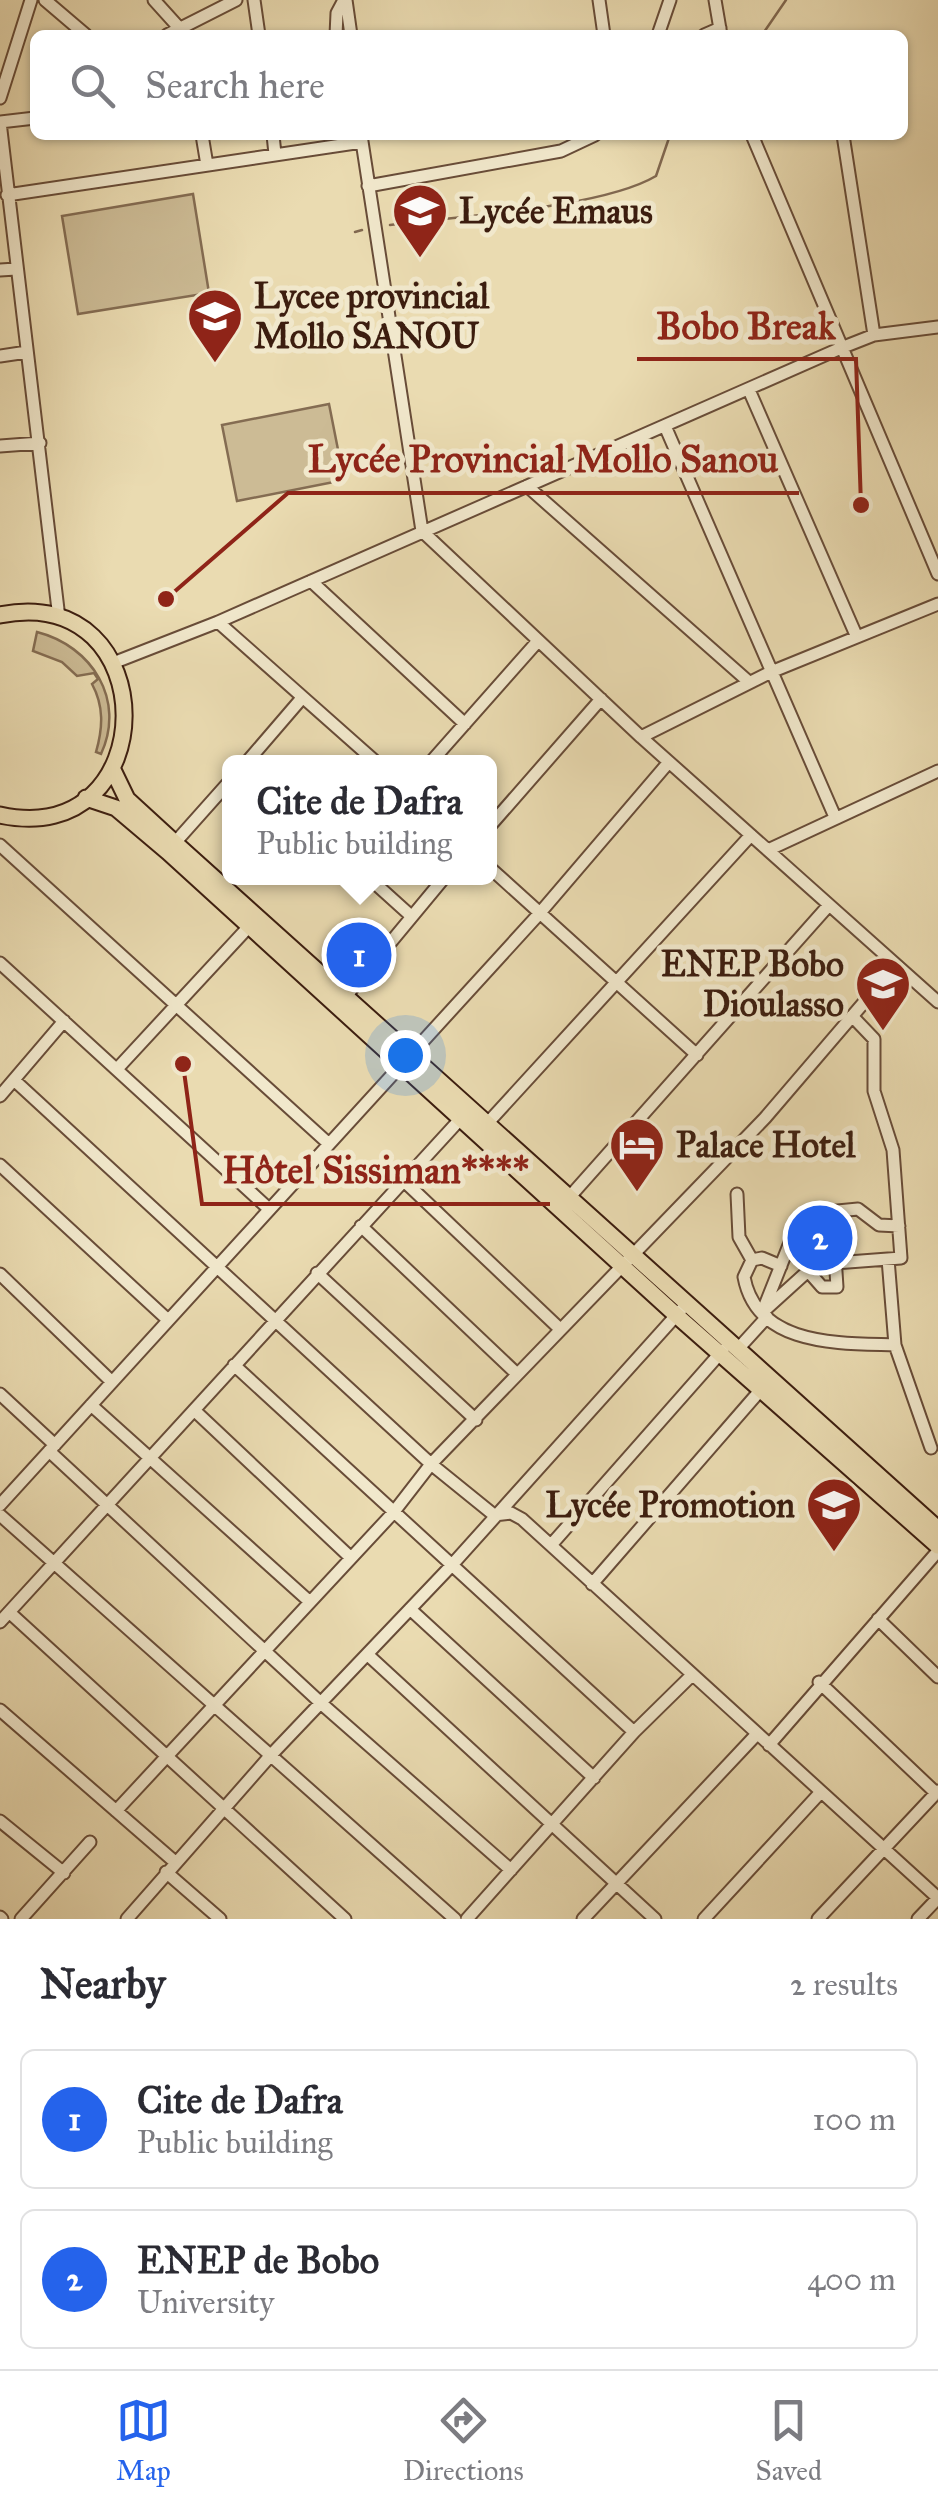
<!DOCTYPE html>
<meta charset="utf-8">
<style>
:root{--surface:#fff;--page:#f7f7f7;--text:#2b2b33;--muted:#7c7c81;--line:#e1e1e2;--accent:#2563eb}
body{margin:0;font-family:"IM FELL Great Primer",serif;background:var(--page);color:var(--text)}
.you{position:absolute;left:405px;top:1055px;width:35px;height:35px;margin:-25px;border:8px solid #fff;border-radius:50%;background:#1a73e8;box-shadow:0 0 0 15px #1a73e833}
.badge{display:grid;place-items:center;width:65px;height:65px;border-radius:50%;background:var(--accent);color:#fff;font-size:32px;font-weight:700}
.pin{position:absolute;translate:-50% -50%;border:5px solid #fff;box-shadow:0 2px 10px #0006}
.popup{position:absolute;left:222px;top:755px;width:275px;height:130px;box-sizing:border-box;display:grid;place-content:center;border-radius:15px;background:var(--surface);filter:drop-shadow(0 2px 8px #0005);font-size:32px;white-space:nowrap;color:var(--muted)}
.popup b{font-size:38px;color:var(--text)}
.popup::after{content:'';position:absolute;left:50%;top:100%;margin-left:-20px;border:20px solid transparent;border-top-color:var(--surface)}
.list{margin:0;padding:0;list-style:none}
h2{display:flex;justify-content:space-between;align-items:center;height:130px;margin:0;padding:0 40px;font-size:42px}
h2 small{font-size:32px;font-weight:400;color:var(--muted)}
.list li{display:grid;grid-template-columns:65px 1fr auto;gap:30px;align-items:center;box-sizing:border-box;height:140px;margin:0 20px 20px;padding:0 20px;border:2px solid var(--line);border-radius:15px}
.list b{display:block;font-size:38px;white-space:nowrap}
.list p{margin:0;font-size:32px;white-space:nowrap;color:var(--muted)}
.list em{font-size:32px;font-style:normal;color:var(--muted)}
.icon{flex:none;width:55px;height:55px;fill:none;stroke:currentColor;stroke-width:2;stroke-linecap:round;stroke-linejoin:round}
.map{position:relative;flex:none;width:938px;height:1919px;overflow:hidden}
.search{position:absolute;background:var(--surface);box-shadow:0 2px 8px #0004;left:30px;right:30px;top:30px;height:110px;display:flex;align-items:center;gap:25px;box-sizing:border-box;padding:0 35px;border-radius:15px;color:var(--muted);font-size:38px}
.sheet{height:450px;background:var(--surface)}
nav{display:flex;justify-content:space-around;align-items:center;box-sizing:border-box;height:140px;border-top:2px solid var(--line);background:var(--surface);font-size:28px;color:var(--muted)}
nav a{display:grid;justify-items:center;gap:5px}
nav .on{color:var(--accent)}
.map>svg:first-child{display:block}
.green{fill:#ccbb95;stroke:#846c52;stroke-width:2.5}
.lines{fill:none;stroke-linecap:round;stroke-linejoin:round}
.stream{stroke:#81684f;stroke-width:2.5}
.minor-casing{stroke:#684c38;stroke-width:15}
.major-casing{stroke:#3c1d0f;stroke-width:19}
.minor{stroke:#f1e8cc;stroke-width:11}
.major{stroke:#eadbb1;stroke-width:15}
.labels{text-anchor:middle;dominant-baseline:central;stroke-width:10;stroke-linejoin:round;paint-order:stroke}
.poi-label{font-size:35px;font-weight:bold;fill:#3c1d0f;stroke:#f1e8cc;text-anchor:start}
.leader{fill:none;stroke:#8f2418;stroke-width:4}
.callout-dot{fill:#8f2418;stroke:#f1e8cc;stroke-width:4}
.callout-label{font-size:38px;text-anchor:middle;font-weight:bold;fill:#8f2418;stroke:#f1e8cc;stroke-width:10;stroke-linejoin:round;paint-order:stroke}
</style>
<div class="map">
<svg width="938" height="1919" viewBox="0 0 938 1919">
<rect width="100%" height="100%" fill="#eadbb1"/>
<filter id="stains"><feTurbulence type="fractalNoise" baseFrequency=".002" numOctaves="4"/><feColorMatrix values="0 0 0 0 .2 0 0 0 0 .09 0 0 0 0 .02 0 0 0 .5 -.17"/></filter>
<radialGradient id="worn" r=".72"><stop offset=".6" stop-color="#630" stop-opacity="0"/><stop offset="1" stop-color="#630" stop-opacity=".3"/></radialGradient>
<path class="green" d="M193,194L209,293L78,314L62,216Z
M329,404L344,480L237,501L222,425Z
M37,632C92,646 126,700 101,754L96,752C103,728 104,706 92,684L98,679L94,673L77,676L62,662L33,651Z"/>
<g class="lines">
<path class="stream" d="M762,35L786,0
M390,225C458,216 602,208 656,176L670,135
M355,232L362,230"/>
<g class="minor-casing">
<path id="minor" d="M45,0L86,35
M154,0L182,31
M254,0L259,35
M346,0L351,35
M599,0L604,35
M715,0L721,35
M167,35L236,0
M336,35L337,13L344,0
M658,35L670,0
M704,35L720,28
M0,98L31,0
M0,122L59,618
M0,122L35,118
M202,135L207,165
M273,135L275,154
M361,135L422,531L641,737L938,1002
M752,135L938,574
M843,135L874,335
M368,186L561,151L595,135
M7,195L362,142
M0,270L16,269
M0,356L27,352
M749,390L856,635
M665,426L835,817
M0,446L40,443
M527,486L749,682
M311,581L465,724
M218,622L376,762
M113,663L218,622L841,348L874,335L938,327
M641,737L771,672L938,604
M247,762L302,698
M431,762L538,641
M489,827L601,699
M0,845L329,1144
M172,846L229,782
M768,850L938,771
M489,867L697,1055
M369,878L410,915
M0,963L269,1209
M342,1001L444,878
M117,1069L254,921
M14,1080L431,1464L494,1515L511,1513L522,1519L938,1898
M0,1096L64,1021
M484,1127L751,835
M0,1165L168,1320
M403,1180L560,1329
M737,1194L739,1237L752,1260
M566,1201L829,905
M361,1226L517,1374
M888,1259L895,1345L931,1448
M835,1263L901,1258L893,1150L874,1091V1039L852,1016
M781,1266L762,1258L752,1260L744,1277C757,1347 840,1343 895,1345
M317,1273L476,1420
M0,1274L112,1382
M765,1310L808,1271L822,1287H837L832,1211
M762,1313L799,1220L817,1213L858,1209L879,1225L899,1226
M737,1350L767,1317
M234,1365L634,1732
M0,1394L55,1445
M91,1405L310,1602
M194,1410L350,1557
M49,1451L323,1705L511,1870
M0,1505L539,914L669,762
M0,1515L455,1919
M551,1545L723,1350
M592,1584L764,1386
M410,1609L594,1778
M9,1612L345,1919
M878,1619L938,1677
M0,1622L464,1115
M368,1655L655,1919
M819,1682L936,1793
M0,1710L175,1862
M769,1745L938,1551
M116,1811L393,1513L431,1464L765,1118L896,965
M0,1821L64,1873
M166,1872L220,1919
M0,1917L2,1919
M21,1919L90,1842
M127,1919L271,1755L451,1566L681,1310
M467,1919L634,1732L692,1675
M583,1919L756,1735
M704,1919L820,1793
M818,1919L938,1791
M918,1919L938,1898"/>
</g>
<g class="major-casing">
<path id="major" d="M0,615C166,581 165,851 0,815
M112,768L127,799L175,843L938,1529
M86,798L116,808L168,852L676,1315L938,1546"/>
</g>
<use href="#minor" class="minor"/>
<use href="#major" class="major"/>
</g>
<defs>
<g id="school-pin" transform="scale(2.875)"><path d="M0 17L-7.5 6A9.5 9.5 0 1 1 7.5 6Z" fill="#8f2418" stroke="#f1e8cc"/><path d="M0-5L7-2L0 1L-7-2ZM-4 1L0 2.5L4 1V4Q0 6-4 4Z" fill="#fff"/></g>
<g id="hotel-pin" transform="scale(2.875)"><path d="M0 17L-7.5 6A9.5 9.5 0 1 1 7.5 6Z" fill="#8f2418" stroke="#f1e8cc"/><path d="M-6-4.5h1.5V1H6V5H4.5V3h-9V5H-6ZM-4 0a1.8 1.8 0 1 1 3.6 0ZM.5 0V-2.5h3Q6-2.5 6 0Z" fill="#fff"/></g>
<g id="university-pin" transform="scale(2.875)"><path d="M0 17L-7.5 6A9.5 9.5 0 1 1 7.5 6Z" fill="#8f2418" stroke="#f1e8cc"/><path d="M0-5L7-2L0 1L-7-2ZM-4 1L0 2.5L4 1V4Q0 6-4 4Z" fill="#fff"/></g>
</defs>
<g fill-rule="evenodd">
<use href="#school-pin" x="420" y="211"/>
<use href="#school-pin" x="215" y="316"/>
<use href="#school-pin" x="883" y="984"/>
<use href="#hotel-pin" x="637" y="1145"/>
<use href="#university-pin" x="834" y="1505"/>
</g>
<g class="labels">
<g class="poi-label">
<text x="459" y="211">Lycée Emaus</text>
<text x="254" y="296">Lycee provincial<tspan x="254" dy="40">Mollo SANOU</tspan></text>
<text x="844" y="964" text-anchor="end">ENEP Bobo<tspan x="844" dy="40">Dioulasso</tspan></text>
<text x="676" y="1145">Palace Hotel</text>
<text x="795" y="1505" text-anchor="end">Lycée Promotion</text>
</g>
</g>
<path class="leader" d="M861 505L856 359H637M166 599L288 493H799M183 1064L202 1204H550"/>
<g class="callout-dot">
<circle cx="861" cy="505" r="10"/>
<circle cx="166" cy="599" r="10"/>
<circle cx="183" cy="1064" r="10"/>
</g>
<g class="callout-label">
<text x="746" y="339">Bobo Break</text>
<text x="543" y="472">Lycée Provincial Mollo Sanou</text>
<text x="376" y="1183">Hôtel Sissiman****</text>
</g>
<rect width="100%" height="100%" filter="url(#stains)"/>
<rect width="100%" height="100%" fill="url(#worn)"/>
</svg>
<div class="you"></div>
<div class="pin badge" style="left:359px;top:955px">1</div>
<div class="popup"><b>Cite de Dafra</b>Public building</div>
<div class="pin badge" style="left:820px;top:1238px">2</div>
<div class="search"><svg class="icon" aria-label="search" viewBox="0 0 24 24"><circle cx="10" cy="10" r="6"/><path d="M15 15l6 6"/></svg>Search here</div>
</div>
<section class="sheet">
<h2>Nearby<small>2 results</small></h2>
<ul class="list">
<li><span class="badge">1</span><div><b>Cite de Dafra</b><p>Public building</p></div><em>100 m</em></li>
<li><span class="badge">2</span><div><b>ENEP de Bobo</b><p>University</p></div><em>400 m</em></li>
</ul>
</section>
<nav>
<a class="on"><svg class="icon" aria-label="map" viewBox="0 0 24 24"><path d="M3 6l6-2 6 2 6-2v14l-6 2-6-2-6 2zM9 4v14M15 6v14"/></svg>Map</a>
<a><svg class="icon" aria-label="directions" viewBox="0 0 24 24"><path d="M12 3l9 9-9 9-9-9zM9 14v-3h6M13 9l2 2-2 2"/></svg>Directions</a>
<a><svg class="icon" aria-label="saved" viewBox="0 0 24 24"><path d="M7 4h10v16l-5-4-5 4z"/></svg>Saved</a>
</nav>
